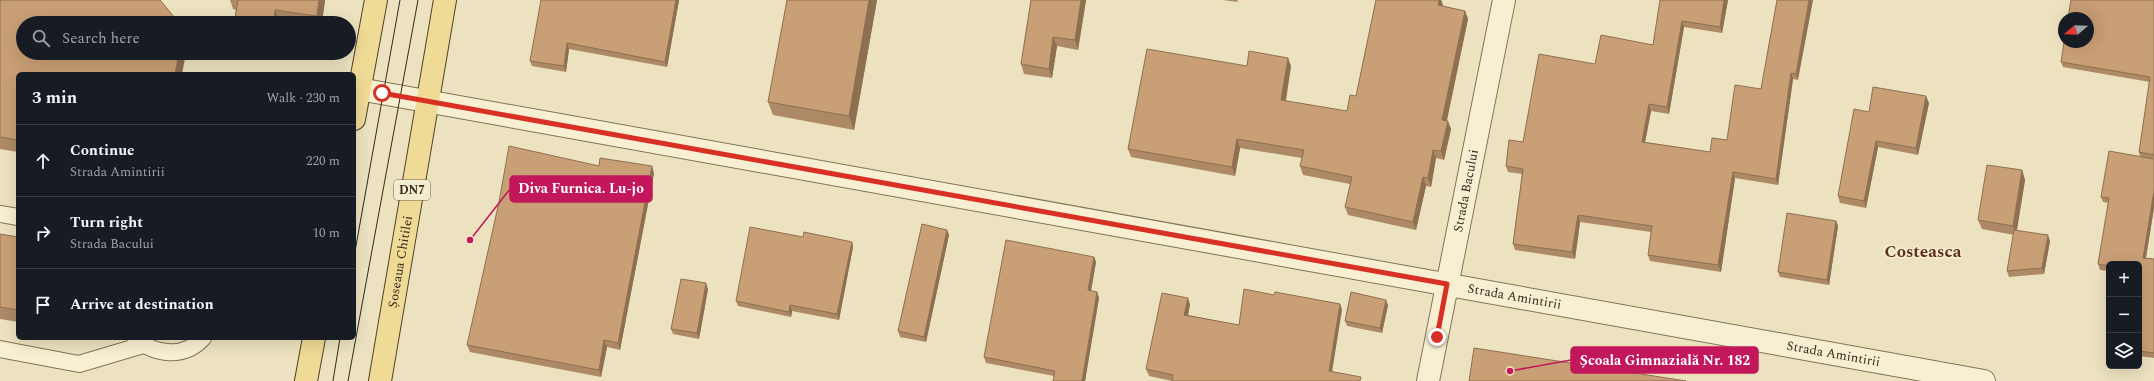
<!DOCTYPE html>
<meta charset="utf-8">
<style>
:root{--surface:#171b24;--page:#20242c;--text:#f1f3f6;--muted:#9ea1a6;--line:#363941}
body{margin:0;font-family:Spectral,serif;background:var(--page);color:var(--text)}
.controls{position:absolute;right:12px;bottom:12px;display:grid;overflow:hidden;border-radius:6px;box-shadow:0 4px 16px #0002}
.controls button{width:36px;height:36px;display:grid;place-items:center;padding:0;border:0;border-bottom:1px solid var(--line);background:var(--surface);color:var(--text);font:20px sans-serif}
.compass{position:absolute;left:2058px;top:12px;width:36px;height:36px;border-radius:50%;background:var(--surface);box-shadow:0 4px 16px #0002;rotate:251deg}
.stop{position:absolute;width:12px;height:12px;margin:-9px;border:3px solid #d93025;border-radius:50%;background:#fff}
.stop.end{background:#d93025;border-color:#fff;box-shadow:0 1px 4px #0008}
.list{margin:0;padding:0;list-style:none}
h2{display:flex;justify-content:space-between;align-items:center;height:52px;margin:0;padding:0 16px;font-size:17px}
h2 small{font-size:13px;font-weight:400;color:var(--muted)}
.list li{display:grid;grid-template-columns:26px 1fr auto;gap:12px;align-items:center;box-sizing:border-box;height:72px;padding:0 16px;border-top:1px solid var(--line)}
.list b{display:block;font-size:15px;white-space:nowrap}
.list p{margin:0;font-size:13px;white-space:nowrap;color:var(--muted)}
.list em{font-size:13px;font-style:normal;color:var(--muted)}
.icon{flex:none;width:22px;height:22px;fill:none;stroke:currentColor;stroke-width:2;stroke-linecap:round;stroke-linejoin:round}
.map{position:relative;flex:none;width:2154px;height:381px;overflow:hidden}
.search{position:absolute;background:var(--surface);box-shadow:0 4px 16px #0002;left:16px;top:16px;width:340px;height:44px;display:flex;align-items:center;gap:10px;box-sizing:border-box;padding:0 14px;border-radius:22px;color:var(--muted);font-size:15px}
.panel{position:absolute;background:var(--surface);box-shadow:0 4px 16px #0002;left:16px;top:72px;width:340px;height:268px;border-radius:6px}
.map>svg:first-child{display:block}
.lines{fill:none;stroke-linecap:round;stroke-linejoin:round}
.lane-casing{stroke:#837258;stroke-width:18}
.street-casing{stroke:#837258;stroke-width:24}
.primary-casing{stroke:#51402c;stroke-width:24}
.lane{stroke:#f7efd1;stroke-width:16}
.street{stroke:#f7efd1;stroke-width:22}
.primary{stroke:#efda96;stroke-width:22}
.tram{stroke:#33291c;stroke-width:1}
.wall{fill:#ad8965}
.shaded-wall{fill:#8d6f52}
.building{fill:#c99f75;stroke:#8d6f52}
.route{stroke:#d93025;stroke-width:5}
.labels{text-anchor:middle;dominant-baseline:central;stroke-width:3.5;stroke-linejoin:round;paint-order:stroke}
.shield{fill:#f4ecce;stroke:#6d6451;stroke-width:1}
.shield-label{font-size:12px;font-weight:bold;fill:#33291c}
.street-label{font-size:13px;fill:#33291c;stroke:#f4ecce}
.district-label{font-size:17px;font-weight:bold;fill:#5e301d;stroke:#f4ecce}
.leader{fill:none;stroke:#c2185b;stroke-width:1.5}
.callout-dot{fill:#c2185b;stroke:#f4ecce;stroke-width:1.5}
.callout{fill:#c2185b;stroke:#c2185b;stroke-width:1.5}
.callout-label{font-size:14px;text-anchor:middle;font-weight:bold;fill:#fff}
</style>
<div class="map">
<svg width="2154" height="381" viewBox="0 0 2154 381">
<rect width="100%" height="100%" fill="#ece2bf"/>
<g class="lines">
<g class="lane-casing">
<path id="lane" d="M0,214L18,217
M135,338C155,355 184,359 203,338
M0,349L79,364L143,345"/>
</g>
<g class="street-casing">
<g id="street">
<path id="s1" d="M359,89L1984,381"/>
<path id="s2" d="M1428,381L1504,0"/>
</g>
</g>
<g class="primary-casing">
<g id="primary">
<path d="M354,119L376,0"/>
<path d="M306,381L314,338"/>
<path id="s3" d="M380,381L445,0"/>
</g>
</g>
<use href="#lane" class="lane"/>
<use href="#street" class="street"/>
<use href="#primary" class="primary"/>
<path class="tram" d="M354,257L400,0
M333,381L340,338
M348,381L418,0"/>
</g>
<path class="wall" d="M0,0L18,74V152L0,149Z
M230,0H325L322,23H287L280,22V23H237L235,19L236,10L233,9Z
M541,0H679L667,67L569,49L566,72L532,66L530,61Z
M787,0H877L854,130L773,115L768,102Z
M1031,0H1086L1078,50L1057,46L1052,78L1024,74L1021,64Z
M1223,0H1238L1237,2Z
M1376,0H1441L1443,5L1442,6L1465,11L1468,19L1447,121L1451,129L1444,160L1436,158L1431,187L1426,186L1416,230L1348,215L1345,207L1350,184L1303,175L1300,166L1302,158L1240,148L1235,176L1131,157L1128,149L1247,66H1291L1286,101L1347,111L1356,96Z
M1660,0H1728L1722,33L1684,27L1669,114L1651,111L1645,142L1710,152L1727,140L1761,89L1777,0L1798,80L1793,79L1778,185L1735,178L1721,272L1650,261L1648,255L1651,232L1580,222L1575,259L1515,250L1513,244L1522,174L1508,172L1506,166L1523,142L1595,64L1653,45Z
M2154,0V208L2146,258L2154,259V358L2139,356V264H2109V271L2100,270L2098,264L2109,203L2103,202L2101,197L2140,157L2139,152L2150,82L2063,67L2061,62Z
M1929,103L1918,155L1878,147L1866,208L1840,203L1838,196L1869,112Z
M599,166L654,173L620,350L607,347L601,377L470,352L467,345Z
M2022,170L2025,180L2017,230L2050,241L2044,274L2009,277L2007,271L2014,235L1982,229L1978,220Z
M1836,221L1838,226L1829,285L1780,277L1778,272Z
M947,230L949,235L926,342L900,337L898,331Z
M0,234L18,237V322L0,319Z
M803,237L852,242L853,247L839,320L792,311L791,317L738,306L736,301Z
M1094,257L1096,262L1091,291L1097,292L1099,298L1085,381L1054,376L986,363L984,357Z
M708,289L699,339L673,334L671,329Z
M1274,295L1340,304L1342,310L1172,381L1149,376L1146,369L1190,304L1188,315L1239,325Z
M1388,305L1382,333L1347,326L1345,321Z"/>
<path class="shaded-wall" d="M319,0H325L322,23H319L317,16Z
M676,0H679L667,67L665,62Z
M869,0H877L854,130L849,116Z
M1081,0H1086L1078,50L1075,40Z
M1439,0H1441L1443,5L1441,14L1438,5Z
M1724,0H1728L1722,33L1720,27Z
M1809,0H1813L1798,80L1796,74Z
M275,10L280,22V23H274Z
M1465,11L1468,19L1445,128L1442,120Z
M1682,21L1684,27L1669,114L1667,107Z
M1053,37L1057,46L1052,78L1049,69Z
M567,43L569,49L566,72L564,66Z
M179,53H186L182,74H175Z
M1288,58L1291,66L1284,109L1281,100Z
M1791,73L1793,79L1778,185L1776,179Z
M1926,96L1929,103L1918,155L1916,148Z
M1649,104L1651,111L1644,148L1642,142Z
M1448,121L1451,129L1444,160L1441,151Z
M1237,139L1240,148L1235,176L1232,167Z
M1876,141L1878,147L1866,208L1864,201Z
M1433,150L1436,158L1431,187L1428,178Z
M652,166L654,173L620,350L618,343Z
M2022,170L2025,180L2016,235L2013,226Z
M1733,172L1735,178L1721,272L1718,265Z
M1423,177L1426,186L1416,230L1413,222Z
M2154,191V208L2145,263L2143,258Z
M1578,215L1580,222L1575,259L1572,252Z
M1836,221L1838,226L1829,285L1827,280Z
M947,230L949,235L926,342L924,337Z
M2048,235L2050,241L2044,274L2042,268Z
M852,242L853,247L839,320L837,314Z
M1094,257L1096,262L1090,296L1088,290Z
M706,283L708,289L699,339L697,333Z
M1097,292L1099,298L1085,381H1082Z
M1188,298L1190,304L1187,321L1184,315Z
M1386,300L1388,305L1382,333L1380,328Z
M1340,304L1342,310L1331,378L1329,371Z
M790,305L792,311L791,317L789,312Z
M604,340L607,347L601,377L599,370Z"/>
<path class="building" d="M0,0H160L179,23H23V53H179L175,74H18V140L0,137Z
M238,0H319L317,16L275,10L274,23H263L235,19Z
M541,0H676L665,62L567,43L564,66L530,61Z
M787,0H869L849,116L768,102Z
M1031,0H1081L1075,40L1053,37L1049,69L1021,64Z
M1376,0H1439L1438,5L1465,11L1442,120L1448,121L1441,151L1433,150L1428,178L1423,177L1413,222L1345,207L1352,177L1300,166L1304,150L1237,139L1232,167L1128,149L1147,49L1247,66L1249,51L1288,58L1281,100L1347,111L1350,95L1356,96Z
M1660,0H1724L1720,27L1682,21L1667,107L1649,104L1642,142L1710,152L1712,138L1727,140L1735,85L1761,89L1777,0H1809L1796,74L1791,73L1776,179L1733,172L1718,265L1648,255L1652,226L1578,215L1572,252L1513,244L1523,169L1506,166L1509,140L1523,142L1539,54L1595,64L1601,35L1653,45Z
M2071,0H2154V155L2139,152L2150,77L2061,62L2064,42H2088V18H2068Z
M1873,87L1926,96L1916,148L1876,141L1864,201L1838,196L1854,109L1869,112Z
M509,146L599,166L600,158L652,166L618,343L604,340L599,370L467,345L499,202Z
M2109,151L2154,159V191L2143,258L2154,259V353L2139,351V264H2109V266L2098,264L2109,198L2101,197Z
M1987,165L2022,170L2013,226L1978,220Z
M1787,213L1836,221L1827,280L1778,272Z
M922,224L947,230L924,337L898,331Z
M750,227L803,237L804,232L852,242L837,314L790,305L789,312L736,301Z
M2014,230L2048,235L2042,268L2007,271Z
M0,234L18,237V310L0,307Z
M1006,240L1094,257L1088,290L1097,292L1082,381H1084H1053L1055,371L984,357Z
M681,279L706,283L697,333L671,329Z
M1244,289L1274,295L1275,292L1340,304L1329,371L1361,377L1360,381H1172L1173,375L1146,369L1162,293L1188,298L1184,315L1239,325Z
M1351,292L1386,300L1380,328L1345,321Z
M1474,348L1686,381H1469Z"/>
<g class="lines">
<path class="route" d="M382,93L1447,284L1437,337"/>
</g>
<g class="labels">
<rect class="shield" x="394" y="180" width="36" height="20" rx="3"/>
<g class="shield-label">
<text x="412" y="190">DN7</text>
</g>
<g class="street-label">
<text stroke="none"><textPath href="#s2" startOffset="194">Strada Bacului</textPath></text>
<text stroke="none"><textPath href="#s3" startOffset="121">Șoseaua Chitilei</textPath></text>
<text stroke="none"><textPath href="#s1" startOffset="1174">Strada Amintirii</textPath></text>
<text stroke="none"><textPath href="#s1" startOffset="1498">Strada Amintirii</textPath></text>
</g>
<g class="district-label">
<text x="1923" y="252">Costeasca</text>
</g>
</g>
<path class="leader" d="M470 240L510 189M1510 371L1571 360"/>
<g class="callout-dot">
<circle cx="470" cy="240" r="4"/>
<circle cx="1510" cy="371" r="4"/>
</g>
<g class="callout">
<rect x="510" y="176" width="142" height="26" rx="4"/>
<rect x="1571" y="347" width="187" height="26" rx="4"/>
</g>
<g class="callout-label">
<text x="581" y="193">Diva Furnica. Lu-jo</text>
<text x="1665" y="365">Școala Gimnazială Nr. 182</text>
</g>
</svg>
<div class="controls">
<button>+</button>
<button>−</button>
<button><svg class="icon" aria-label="layers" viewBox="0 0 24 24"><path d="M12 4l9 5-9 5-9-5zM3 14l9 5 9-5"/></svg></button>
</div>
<svg class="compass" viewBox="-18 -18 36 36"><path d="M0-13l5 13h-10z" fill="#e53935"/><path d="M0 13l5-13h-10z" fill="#9ea1a6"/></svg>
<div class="stop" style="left:382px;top:93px"></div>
<div class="stop end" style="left:1437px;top:337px"></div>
<div class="search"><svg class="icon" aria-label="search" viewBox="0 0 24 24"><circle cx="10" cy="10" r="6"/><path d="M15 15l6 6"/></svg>Search here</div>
<section class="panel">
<h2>3 min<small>Walk · 230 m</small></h2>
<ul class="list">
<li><svg class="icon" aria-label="ahead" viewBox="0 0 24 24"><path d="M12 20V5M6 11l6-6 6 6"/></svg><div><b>Continue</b><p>Strada Amintirii</p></div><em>220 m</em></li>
<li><svg class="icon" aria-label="right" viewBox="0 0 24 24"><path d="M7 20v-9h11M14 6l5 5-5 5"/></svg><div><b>Turn right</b><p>Strada Bacului</p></div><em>10 m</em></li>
<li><svg class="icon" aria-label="arrive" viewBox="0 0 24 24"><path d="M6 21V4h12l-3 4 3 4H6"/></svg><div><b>Arrive at destination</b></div></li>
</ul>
</section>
</div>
